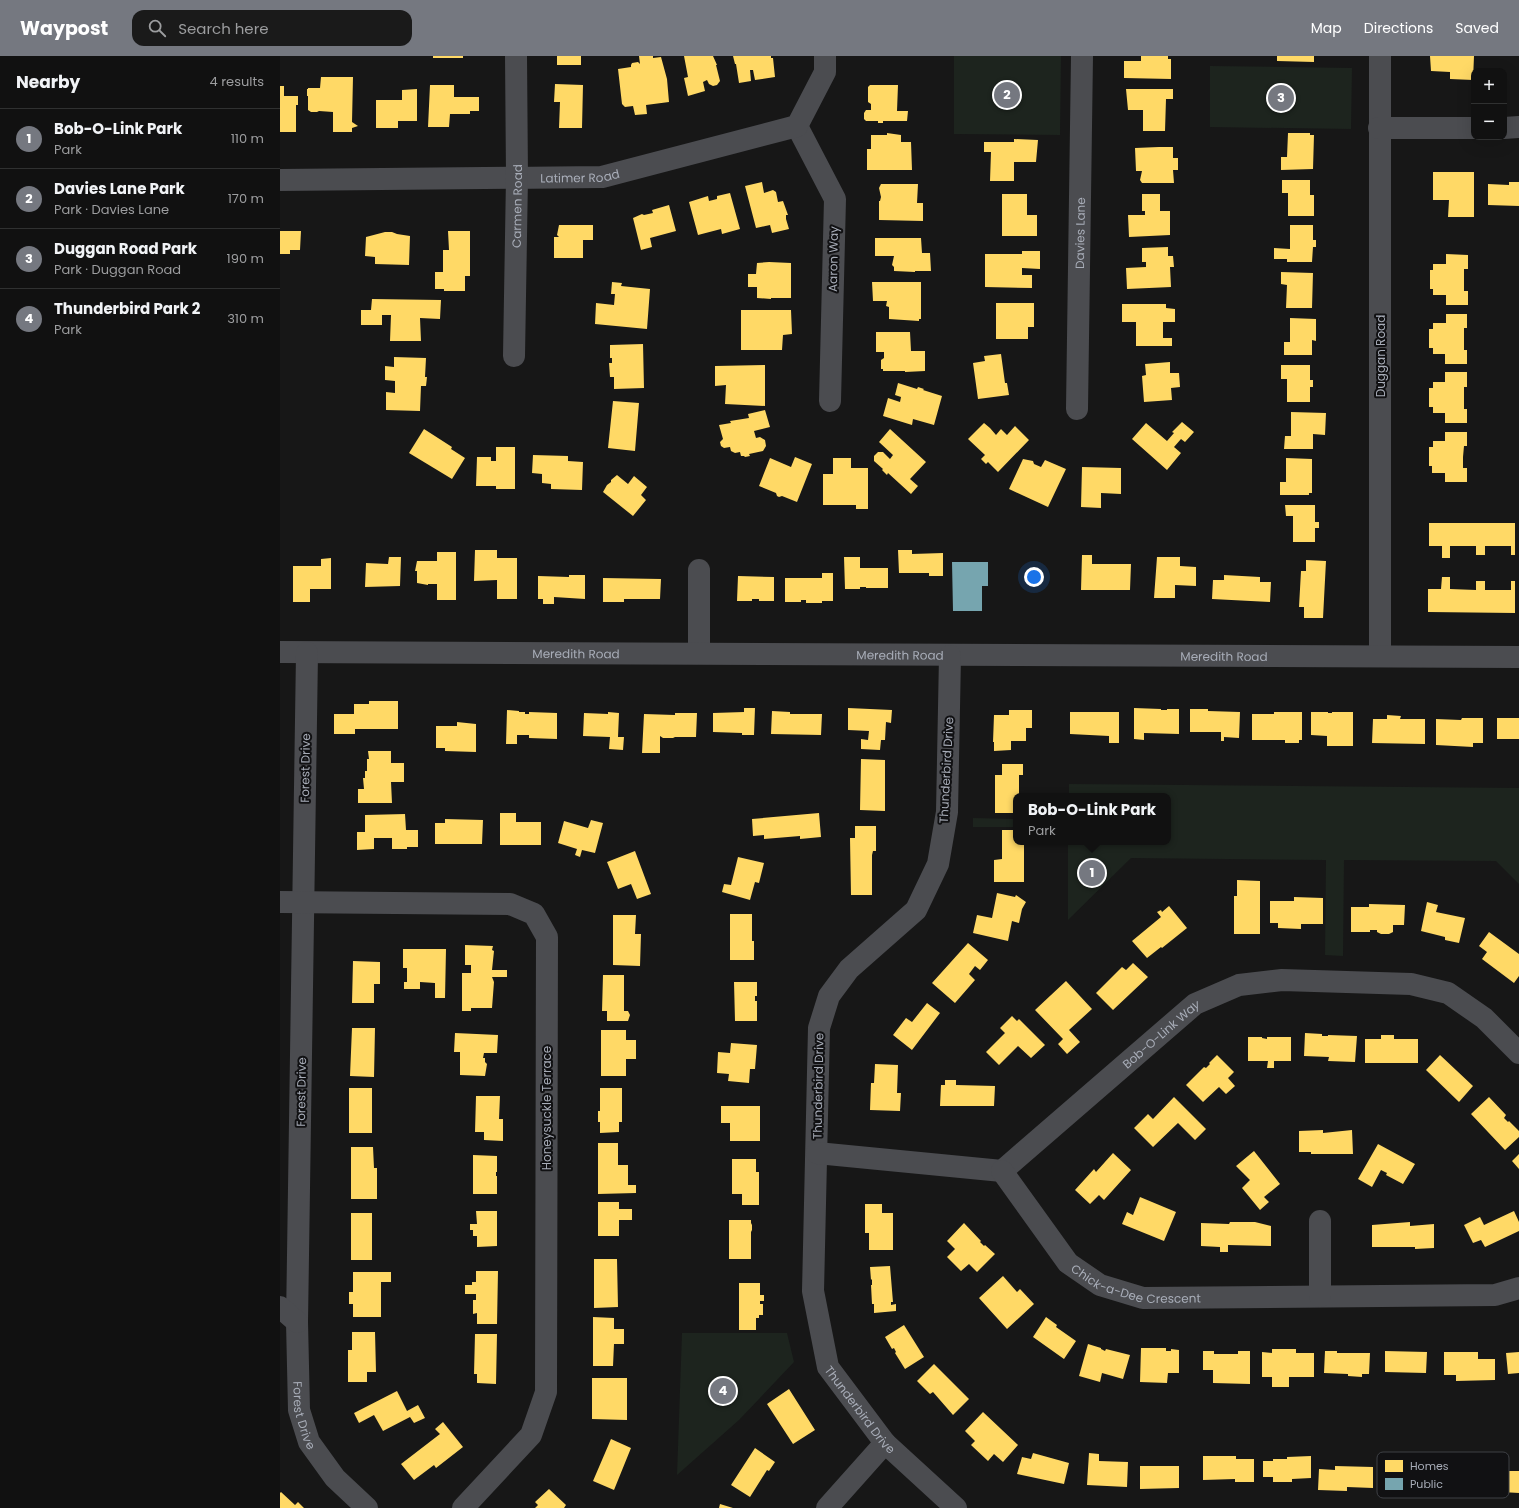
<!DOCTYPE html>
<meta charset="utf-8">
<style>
:root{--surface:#111;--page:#1a1a1a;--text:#f1f3f6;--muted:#9c9d9f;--line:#303131;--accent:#757880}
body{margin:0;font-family:Poppins,sans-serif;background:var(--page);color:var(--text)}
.controls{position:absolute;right:12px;top:12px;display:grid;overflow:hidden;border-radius:8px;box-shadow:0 4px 16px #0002}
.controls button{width:36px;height:36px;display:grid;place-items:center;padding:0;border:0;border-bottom:1px solid var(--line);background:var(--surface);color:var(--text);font:20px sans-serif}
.you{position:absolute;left:754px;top:521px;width:14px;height:14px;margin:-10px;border:3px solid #fff;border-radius:50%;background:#1a73e8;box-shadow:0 0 0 6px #1a73e833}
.badge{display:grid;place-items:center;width:26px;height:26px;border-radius:50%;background:var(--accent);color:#fff;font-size:13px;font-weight:700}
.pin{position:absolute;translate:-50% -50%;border:2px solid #fff;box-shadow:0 1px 4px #0006}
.popup{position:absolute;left:733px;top:737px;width:158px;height:52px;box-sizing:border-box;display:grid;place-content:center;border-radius:8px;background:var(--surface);filter:drop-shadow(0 1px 3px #0005);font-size:13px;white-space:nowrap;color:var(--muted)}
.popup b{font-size:15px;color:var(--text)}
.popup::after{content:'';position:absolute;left:50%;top:100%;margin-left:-8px;border:8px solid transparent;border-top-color:var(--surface)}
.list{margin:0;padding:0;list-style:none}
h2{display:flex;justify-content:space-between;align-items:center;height:52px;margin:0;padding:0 16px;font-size:17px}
h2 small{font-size:13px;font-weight:400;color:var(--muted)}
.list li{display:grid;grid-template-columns:26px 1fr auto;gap:12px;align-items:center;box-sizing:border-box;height:60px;padding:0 16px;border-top:1px solid var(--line)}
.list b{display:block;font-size:15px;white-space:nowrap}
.list p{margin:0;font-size:13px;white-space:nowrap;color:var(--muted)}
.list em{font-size:13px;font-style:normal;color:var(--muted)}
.icon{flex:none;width:22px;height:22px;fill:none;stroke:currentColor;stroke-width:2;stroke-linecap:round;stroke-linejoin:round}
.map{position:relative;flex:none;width:1239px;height:1452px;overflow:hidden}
header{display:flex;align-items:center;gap:24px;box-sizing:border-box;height:56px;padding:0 20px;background:var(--accent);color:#fff}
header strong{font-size:19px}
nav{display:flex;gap:22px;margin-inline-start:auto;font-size:14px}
.search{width:280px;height:36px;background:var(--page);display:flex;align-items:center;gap:10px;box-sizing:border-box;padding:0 14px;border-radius:12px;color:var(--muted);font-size:15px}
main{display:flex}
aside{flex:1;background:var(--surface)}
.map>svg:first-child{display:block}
.green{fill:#1d241e}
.homes{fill:#ffd966}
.public{fill:#76a5af}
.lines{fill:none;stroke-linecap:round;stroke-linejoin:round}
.minor{stroke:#4b4c50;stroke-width:22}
.labels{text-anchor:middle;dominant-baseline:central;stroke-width:4;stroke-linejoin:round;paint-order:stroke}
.street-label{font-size:12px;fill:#a8adb8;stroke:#111113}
.key{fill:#111113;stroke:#3e4045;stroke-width:1}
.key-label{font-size:11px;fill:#a8adb8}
</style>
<header>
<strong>Waypost</strong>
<div class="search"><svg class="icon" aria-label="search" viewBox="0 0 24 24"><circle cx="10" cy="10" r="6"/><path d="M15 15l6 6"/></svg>Search here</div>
<nav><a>Map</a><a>Directions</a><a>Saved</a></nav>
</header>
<main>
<aside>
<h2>Nearby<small>4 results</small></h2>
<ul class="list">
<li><span class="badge">1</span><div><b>Bob-O-Link Park</b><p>Park</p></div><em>110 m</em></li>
<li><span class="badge">2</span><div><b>Davies Lane Park</b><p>Park · Davies Lane</p></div><em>170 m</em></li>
<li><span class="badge">3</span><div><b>Duggan Road Park</b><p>Park · Duggan Road</p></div><em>190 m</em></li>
<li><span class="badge">4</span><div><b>Thunderbird Park 2</b><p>Park</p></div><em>310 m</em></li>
</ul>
</aside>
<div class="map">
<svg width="1239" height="1452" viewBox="0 0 1239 1452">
<rect width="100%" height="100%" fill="#171717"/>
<path class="green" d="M674,0H781L780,79L674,78Z
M930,10L1072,12L1071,73L930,71Z
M789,728L1239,732V828L1216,805L1064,804L1063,900L1045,899L1046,804L851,802L788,864V786H888V740H789Z
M693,762L736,763V771H693Z
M402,1277H507L514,1306L459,1364L397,1419Z"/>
<path class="homes" d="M153,0H183V2H153Z
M277,0H301V9H277Z
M359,0H373V2L381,1L387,23L389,46L366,49L367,58L355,59L353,50L345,51L342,48L338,13L351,11V9L352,7L358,6L360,8Z
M404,0H433L437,9H436L440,25L437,29L433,30L429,28L427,24L423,26L425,35L408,40L404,22L408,21Z
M453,0H491V2H493L495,21L475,24L473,14H470L471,25L459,27L456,8H455Z
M861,0H888V3H891V23L844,22V5H861Z
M997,0H1034V6L997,5Z
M1150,0H1194L1193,24L1170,23V16L1151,15Z
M41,21H73L72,66L78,70L72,72V76H53V56L39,55L37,56H31L28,54V40H27V33H28V32H40Z
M275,28L303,29L302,72H279L280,46H274Z
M150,29H174V41H199V55H190V58H170L169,71H148Z
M590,29H618L617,55H628L627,65H603V67H598V65H586L584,63V57L586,54H591V48L588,46V31Z
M0,30H4V40H18V49H16V76H0Z
M137,33V65H118V72H96V44H122V34Z
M846,33H893V43H886L885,75H863V54H848Z
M607,77L621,79V86H631L632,114H587V93H591V79H607Z
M1008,77H1030V79H1034L1033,113L1001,114V101H1007Z
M734,83L758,84L756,106H734V125H710L711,96H704V86H734Z
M879,91H893V102H898V114H893L894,127H862L860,124L862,115H856L855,92Z
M1153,116H1194V161H1168L1169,144H1153Z
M1002,124H1030V139H1034V160H1008V137H1002Z
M482,126L484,137L493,134L496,136L498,146L503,145L508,159H506V163L509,173L492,177L490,169L476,172L465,130Z
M1229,126H1239V150L1208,149V128L1229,129Z
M601,128H638L637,147H643V165L599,164V145H600L601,141L599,132Z
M450,137L460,173L442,178L441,173L418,179L409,146L428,140L429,145L437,143V140Z
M722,138H747V159H757V180H722Z
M862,138H880V155H890V179L849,181L848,159H865V155H862Z
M389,149L396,175L370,182L372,191L361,194L353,162L362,158L364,159L373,157L372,154Z
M279,169H313V184H303V202H274V181H279L277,179Z
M1010,169H1033V184H1036V191H1033L1032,206H1007V203H994V192L1010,193Z
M0,175H21L20,194H10V198H0Z
M168,175H190V220H185V235H164V233H155V216H163V194H169Z
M105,176H112L117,178L130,180L129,209L95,208V201L85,200L86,181Z
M595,182H641L642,197H650L651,215H635V216L614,215V211L612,209L614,200H595Z
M888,191V200H893L894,211H890L891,231L847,233L846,212L866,211V206H862V192Z
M742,195H760V213L742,212V219H752V232L705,231V198H742Z
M1166,198L1188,199V213H1184V235H1188V249H1166V239H1153V233H1150V214H1153V208H1166Z
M489,206L511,207V242H491V243L477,242V231H468V218H476L477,207Z
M1001,216L1033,217L1032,252H1006L1007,229L1001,228Z
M332,226L342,227L341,230L370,233L367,273L315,268L316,247L334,249L335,238H331Z
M592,226H641V263H639V265L609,263V251L606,250L607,245H593Z
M92,243L161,244L160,263L140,262L141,285H110L111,259H102V269H81V254H91Z
M716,247H754V271H748V283H716Z
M842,248H886V252L895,253V266H883V282H892V290H856V266H842Z
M461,254H511L512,278L503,279L502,294H461Z
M1166,258H1187V272H1184V294H1187V308H1165V298H1153V292H1149V273H1153V267H1166Z
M1010,262L1036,263V285L1032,284V299H1004V286H1010Z
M596,276H630L631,295H645V315L625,316V315H603V313H601V304L604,302V296H596Z
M363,288L364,332L334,333V321H330L329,307H332V302H330V289Z
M721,298L725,327H727L729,339L698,343L693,307L705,305L704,300Z
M114,301L146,302L145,321H147L146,330H141L140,355L106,354V336L115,337V325L105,324V310L114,311Z
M890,306V317H899L900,331L891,332L892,344L864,346L862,320L866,319L865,308Z
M485,309V350L445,348L446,329L435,330V310Z
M1001,309H1030V324H1033V331H1030V346H1007V323H1001Z
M1165,316H1187V331H1184V353H1187V367H1165V357H1153V351H1149V332H1153V326H1165Z
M618,327L637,333L638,331L644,333L643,334L662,340L654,369L633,363L632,369L603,360L608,342L620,346L621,341L615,339Z
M333,345L359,347L355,395L328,392Z
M485,354L490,371L474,375L476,382L480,381L485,384L486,390L483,395L469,398L470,400L465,401L464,400H461L460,396L455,397L451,395L450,391L444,392L441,390L440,386L443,383L439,369L451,367L450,365L469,362L468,358Z
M1011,356L1046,357L1045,379L1033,378V393H1004L1005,380H1011Z
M902,366L914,376L905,386L901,383L894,391L901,397L887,414L852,383L866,367L887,385L894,377L892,376Z
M704,367L710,372L716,379L721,373L727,379L735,370L749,384L718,416L708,406L706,408L701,403L705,399L688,383Z
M144,373L172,391L171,393L185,402L172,423L129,397Z
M610,373L646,406L630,423L638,430L631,438L608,417L607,419L602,414L603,413L594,405V400L598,396H603L610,403L613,399L599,386Z
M1165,376H1187V390H1184L1183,401V412H1187V426H1165V417H1152V410H1149V391H1153V385H1165Z
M216,391H235V433H216V430H196L197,401H211V405H216Z
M253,399L288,400V405L303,406L302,434L271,433V428L262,427V418L252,417Z
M515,401L532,408L517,446L502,440L499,441L497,440L496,437L479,430L490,402L511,411Z
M553,402H571V412H588V453H576V449H543V418H553Z
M1006,402L1032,403V437H1029V439H1000V426H1006Z
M743,403L753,405L754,408L761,411L765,404L786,413L768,451L729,433Z
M802,411L841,412V438L821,437V452L801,451Z
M337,419L348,428L354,420L367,431L361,439L366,444L353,460L323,436L327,429L331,426V424Z
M1005,449H1035V466H1039V472H1035V486H1013V460H1006Z
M1149,467H1235V499H1231V490H1205V499H1196V490H1170V502H1162V490H1149Z
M195,494H217V502H237V543H217V524L194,525Z
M618,494H632V498L663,497V520H649V517H619Z
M157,496H176V544H157V528H148V529L137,527V515H135L137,505H157Z
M802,499H812V508H851L850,534H801Z
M109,501H121L120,530L85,531L86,507L108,508Z
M564,501H580V512H608V532H586V531H580V533H565Z
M877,501H900V510L916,511V530L895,529V542H874Z
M51,502V533H30V546H13V510H41V503Z
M1026,504L1046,505L1043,562H1024V551H1019L1021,515H1026Z
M542,517H553V545H542V547H526V544H521V546H505V522H542Z
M289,519H305V543L274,541V548H263V543H258V520L289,521Z
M944,519L980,521V526H991L990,546L932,543L933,524H944Z
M458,520L494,521V545H479V543H472V545H457Z
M1162,521H1170V533L1196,534V525H1205V534H1231V525H1235V557L1148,556V533H1161Z
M323,522L381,523L380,543H344V546H323Z
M89,645H118V673H75V678H54V658H74V648H89Z
M464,652H475L474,679H462V677L433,676V657L464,656Z
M568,652L612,654L611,667L606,666L605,684H601L600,694L581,693V683L588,684L589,675L568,674Z
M854,652L881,653V654H887V653H899V678L864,677V684L854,683Z
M910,653H928V655L960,656L959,682L944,681V685H941V676H910Z
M227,654L239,655V656H245V658H249V656L277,657V683L249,682V679H237V688H226Z
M729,654H752V672H746V685H731V694L714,695V686H713L714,659H729Z
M492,655L510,656V658H542L541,679L491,678Z
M328,656L339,657L338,681H344L343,694L329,693L330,681L303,680L304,657L328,658Z
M790,656H839V687H829V680L790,678Z
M994,656H1022V684H1019V687H1005V684H972V658H994Z
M1031,656H1048V657H1052V656H1073V690H1047V680L1031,679Z
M395,657H417L416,681H395L393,682H383L380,680V697H362L364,658L395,659Z
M1107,659L1121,660L1120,663H1145V688L1092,687L1093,663H1107Z
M1182,662H1203V687H1193V691L1156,689V663L1181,664Z
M1217,662H1239V683H1217Z
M177,666L196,668V696L165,695V692H156V670H177Z
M88,695H111V707H124V726H111L112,747H78V733H84L83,722H85V715H87V703H89Z
M581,703L605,704V755L580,754Z
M722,708H743V719H739V740H736V757H715V719H722Z
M220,757H236V766H261V789H220Z
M539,757L541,781L520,783V780L484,783V779L473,780L472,763Z
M125,758L126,774H138V791H127V793H112V782H94V793L77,794V776H85V759Z
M165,763L203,764L202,788H155V767H165Z
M311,764L323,767L315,797L302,794L300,801L295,799L297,793L278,787L284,765L308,772Z
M575,770H596V795H593L592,799V839H571L570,782H575Z
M722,774H736V786H744V826H714V804L722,803Z
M355,795L371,838L357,843L351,828L338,833L327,806Z
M458,801L484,807L479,827L475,826L470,844L442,836L444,828L451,829Z
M957,824L980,825V878H954V840H957Z
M717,837L735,841L736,839L746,846L742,853L739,867L732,865L728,885L693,877L697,859L712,862Z
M1014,841L1043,842V868H1021V873L998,872V867H990V845H1014Z
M1147,846L1158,849L1156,856L1185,862L1179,887L1165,884V881L1141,875Z
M1089,848L1125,849L1124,869H1113V876L1109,878H1101L1097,876V874H1090V876H1071V851H1089Z
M889,850L907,872L882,892L881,891L867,902L852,885L881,861L877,856L881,854L882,856Z
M450,858H472V885H474V904H450Z
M333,859H356L355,878H361L360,910L333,909Z
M1209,876L1239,898V920L1234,927L1202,903L1207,896L1199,890Z
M688,887L708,904L700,914L695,910L689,918L695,924L675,947L652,927Z
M185,889L213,890L212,894L214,895L212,914H227V921H212L214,926L212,952H191V955H182V917H191V909H185Z
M123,893H166L165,942H155V927L140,926V933H124V926H127V912H123Z
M73,905L100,906V928H94V947H72Z
M853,907L868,921L833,954L816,937L842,911L846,914Z
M323,919H344V955H348L350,959L348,965H327V955H322Z
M786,925L812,953L789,974L800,986L787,998L778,988L783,983L755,954Z
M454,926H477V940H475V945H477V965H455Z
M647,947L660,957L632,994L613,979L626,962L632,966Z
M732,960L737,965L739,963L765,989L751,1002L738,990L719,1009L706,996L725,977L720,972Z
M72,972H95L94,1021L70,1020Z
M321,974H346V984H356V1003H346V1020H321Z
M175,977L218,979L217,997H204L203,1002H205V1006L207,1008L205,1020L180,1019V996H174Z
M1025,977L1042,978V980H1048V979L1077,980L1075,1006L1048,1005L1049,1001L1024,1000Z
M1101,979H1114V983H1138V1007H1085V983H1101Z
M968,981H982V982L987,983V981H1011V1005H994V1012H987L988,1005H968Z
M451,987L477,989L475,1013H470L469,1027L448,1025L449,1018L437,1017L438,996L450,997Z
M937,999L954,1016L948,1022L955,1030L946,1038L939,1031L923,1046L906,1029L924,1011L926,1012L930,1008L929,1007Z
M1160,999L1193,1030L1179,1046L1146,1014Z
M595,1008L618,1009L617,1037H621L620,1055L590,1054L591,1027H594Z
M665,1024H676V1029L715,1030L714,1050H660L661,1029H665Z
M69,1032H92V1077H69Z
M320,1032H342V1066H339V1076L320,1077V1066H318V1055H320Z
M196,1040H220L219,1063H223V1085L204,1084V1076H195Z
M894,1041L926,1073L915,1084L898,1067L873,1091L854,1072L868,1058L873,1063Z
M1209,1041L1226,1059L1224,1062L1228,1066L1229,1065L1239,1075V1081L1225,1094L1191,1058Z
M441,1050H480V1085H450V1067H441Z
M1043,1074V1077L1072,1074L1073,1098H1031V1096H1019V1075Z
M318,1087H338V1109H348V1129H356V1137L318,1138Z
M1098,1088L1135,1108L1123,1128L1106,1119L1107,1117L1101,1114L1092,1131L1078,1123Z
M71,1091H93L94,1112H97V1143H71Z
M974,1095L1000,1128L984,1141L989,1146L980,1154L962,1132L970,1124L956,1110Z
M833,1097L851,1114L824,1144L819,1139L810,1148L795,1134L814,1113L816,1116Z
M1239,1098V1113L1232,1105Z
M193,1099L217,1100V1116H216V1120H217V1138H193Z
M452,1103H476V1116H479V1149H462V1138H452Z
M860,1141L896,1156L884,1185L842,1168L847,1156L853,1159Z
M318,1146H339V1153H352V1164H339V1180H318Z
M585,1148H602V1157H613V1194H589V1177H585Z
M196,1155H217V1190L197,1191V1180H193V1174H190V1168H197Z
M1234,1155L1239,1166V1175L1205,1191L1201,1184L1193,1187L1184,1169L1200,1161L1204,1169Z
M71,1157H92V1204H71Z
M449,1164H471V1167L472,1169V1174L471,1176V1203H449Z
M950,1166H975L991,1170V1190L948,1189V1196H940V1191L921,1190V1167L949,1168Z
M1130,1166V1170L1154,1168V1192L1135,1193V1191H1092V1169Z
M684,1167L701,1185L700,1186L704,1190L705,1189L715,1198L697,1216L689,1208L681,1215L667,1201L675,1193L667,1185Z
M314,1203H337L338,1251L314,1252Z
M610,1210L613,1246H611V1249L616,1248V1255L594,1257V1248H592L591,1229H592V1223L591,1224L590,1211Z
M196,1215H218L217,1268H197V1257L193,1258V1244H196V1238H185V1229H192V1226H196Z
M73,1216H111V1226H101V1261H73V1248H69V1236H73Z
M723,1220L737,1236L740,1233L754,1248L727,1273L699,1242Z
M459,1227H480V1239H484V1245H480V1248H483V1259H479V1262H476V1274H459Z
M313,1261L334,1262V1273H344V1288H334L333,1310H313Z
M766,1261L777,1269L776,1271L796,1285L784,1303L753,1281Z
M624,1269L644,1301L625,1313L615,1297L616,1296L614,1292L612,1293L605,1281Z
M72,1276H95L96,1316H87V1326H68V1294H72Z
M195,1278H217L216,1328L197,1327V1318H194Z
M808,1288L821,1292V1293L825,1295L826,1293L850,1299L843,1323L822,1317L820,1326L799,1320Z
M861,1292H886V1295H891V1293L899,1294V1317H888L887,1327L860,1326Z
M992,1293H1016V1297H1034V1321H1009V1331H992V1321H982V1296L992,1297Z
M923,1295H934V1298H958V1295H970V1328L933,1327V1314H923Z
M1045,1295H1057V1297H1090L1089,1318H1082V1321L1068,1320V1318L1044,1317Z
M1105,1295L1147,1296L1146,1317L1105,1316Z
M1164,1296H1198V1303H1215V1324L1176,1325V1319H1164Z
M1239,1296V1317L1228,1318L1226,1297Z
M654,1308L689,1343L673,1359L653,1336L650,1338L637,1325Z
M312,1322H347V1364L312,1363Z
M509,1333L535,1374L513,1388L487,1348Z
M117,1335L127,1355L138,1349L145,1362L134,1367L130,1361L103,1375L94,1359L79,1367L74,1357Z
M703,1356L738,1389L723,1406L714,1398L708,1405L691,1389L695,1385L685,1375Z
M163,1366L183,1391L156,1412L154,1409L134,1424L121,1408L160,1378L155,1373Z
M331,1383L351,1392L334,1434L313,1425Z
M475,1392L495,1406L489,1415L487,1414L470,1441L451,1429Z
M753,1397L789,1407L784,1428L737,1418L742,1401L751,1403Z
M809,1397L819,1398V1405L848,1406L847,1431L807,1429Z
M923,1400H956V1403H974V1426H955V1423L923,1424Z
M1031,1400V1422L1012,1423V1426H993V1421H983V1405H993V1403H1007V1401Z
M1141,1402V1410H1151V1435H1101V1411L1118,1410V1403Z
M860,1410H899V1432L860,1433Z
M1055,1410L1093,1411V1432L1067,1431V1435L1038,1434L1039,1413L1055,1414Z
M1174,1411H1212V1437L1174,1436Z
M1222,1415H1239V1437L1222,1436Z
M269,1433L286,1449L284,1452H255L258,1449L255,1446Z
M1,1436L15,1449L18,1446L24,1452H0V1437Z
M440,1448L453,1452H439Z"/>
<path class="public" d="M672,506H708V530H702V555H673Z"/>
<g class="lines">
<g class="minor">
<path d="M1100,0V600"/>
<path d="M517,70L555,143L550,345"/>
<path d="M1099,72H1194"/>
<path d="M1224,72L1239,71"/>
<path id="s1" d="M0,124L322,121L517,70L545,16V0"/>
<path id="s2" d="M234,300L237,121L236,0"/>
<path id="s3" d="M797,353L802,0"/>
<path d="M419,514V597"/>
<path id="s4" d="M0,596L1239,601"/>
<path id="s5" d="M27,597L17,1266L19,1354L29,1386L55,1422L87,1452"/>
<path id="s6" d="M670,600L667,756L658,808L636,854L569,913L549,940L539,972L533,1235L548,1311L605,1387L676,1452"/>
<path d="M0,846L230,848L254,858L267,881L266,1336L251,1379L183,1452"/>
<path id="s7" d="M537,1097L722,1115L915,948L959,929L1002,924L1131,928L1168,937L1204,962L1239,997"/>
<path id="s8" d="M722,1115L788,1207L820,1229L863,1242L1215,1239L1239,1232"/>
<path d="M1040,1165V1240"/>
<path d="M0,1251L17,1266"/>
<path d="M547,1452L605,1387"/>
</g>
</g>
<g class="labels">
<g class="street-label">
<text stroke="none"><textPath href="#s1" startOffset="300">Latimer Road</textPath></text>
<text stroke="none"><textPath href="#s2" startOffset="150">Carmen Road</textPath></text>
<text stroke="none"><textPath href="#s3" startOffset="176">Davies Lane</textPath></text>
<text transform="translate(553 203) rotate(-89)">Aaron Way</text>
<text transform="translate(1100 300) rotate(-90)">Duggan Road</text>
<text stroke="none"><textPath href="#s4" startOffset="296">Meredith Road</textPath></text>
<text stroke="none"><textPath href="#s4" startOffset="620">Meredith Road</textPath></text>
<text stroke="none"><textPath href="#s4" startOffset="944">Meredith Road</textPath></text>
<text transform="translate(25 712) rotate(-89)">Forest Drive</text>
<text transform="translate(666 714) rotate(-87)">Thunderbird Drive</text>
<text stroke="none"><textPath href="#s7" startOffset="396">Bob-O-Link Way</textPath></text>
<text transform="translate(538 1030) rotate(-89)">Thunderbird Drive</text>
<text transform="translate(21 1036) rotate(-89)">Forest Drive</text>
<text transform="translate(266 1052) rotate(-90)">Honeysuckle Terrace</text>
<text stroke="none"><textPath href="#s8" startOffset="187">Chick-a-Dee Crescent</textPath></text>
<text stroke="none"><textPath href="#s6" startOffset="810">Thunderbird Drive</textPath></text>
<text stroke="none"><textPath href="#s5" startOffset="763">Forest Drive</textPath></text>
</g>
</g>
<rect x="1097" y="1396" width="132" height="46" rx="6" class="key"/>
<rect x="1105" y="1404" width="18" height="12" fill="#ffd966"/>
<rect x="1105" y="1422" width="18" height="12" fill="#76a5af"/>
<g class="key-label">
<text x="1130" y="1414">Homes</text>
<text x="1130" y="1432">Public</text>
</g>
</svg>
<div class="controls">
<button>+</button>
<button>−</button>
</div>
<div class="you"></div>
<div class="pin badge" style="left:812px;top:817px">1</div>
<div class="popup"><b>Bob-O-Link Park</b>Park</div>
<div class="pin badge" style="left:727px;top:39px">2</div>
<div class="pin badge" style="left:1001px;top:42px">3</div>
<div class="pin badge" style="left:443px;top:1335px">4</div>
</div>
</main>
